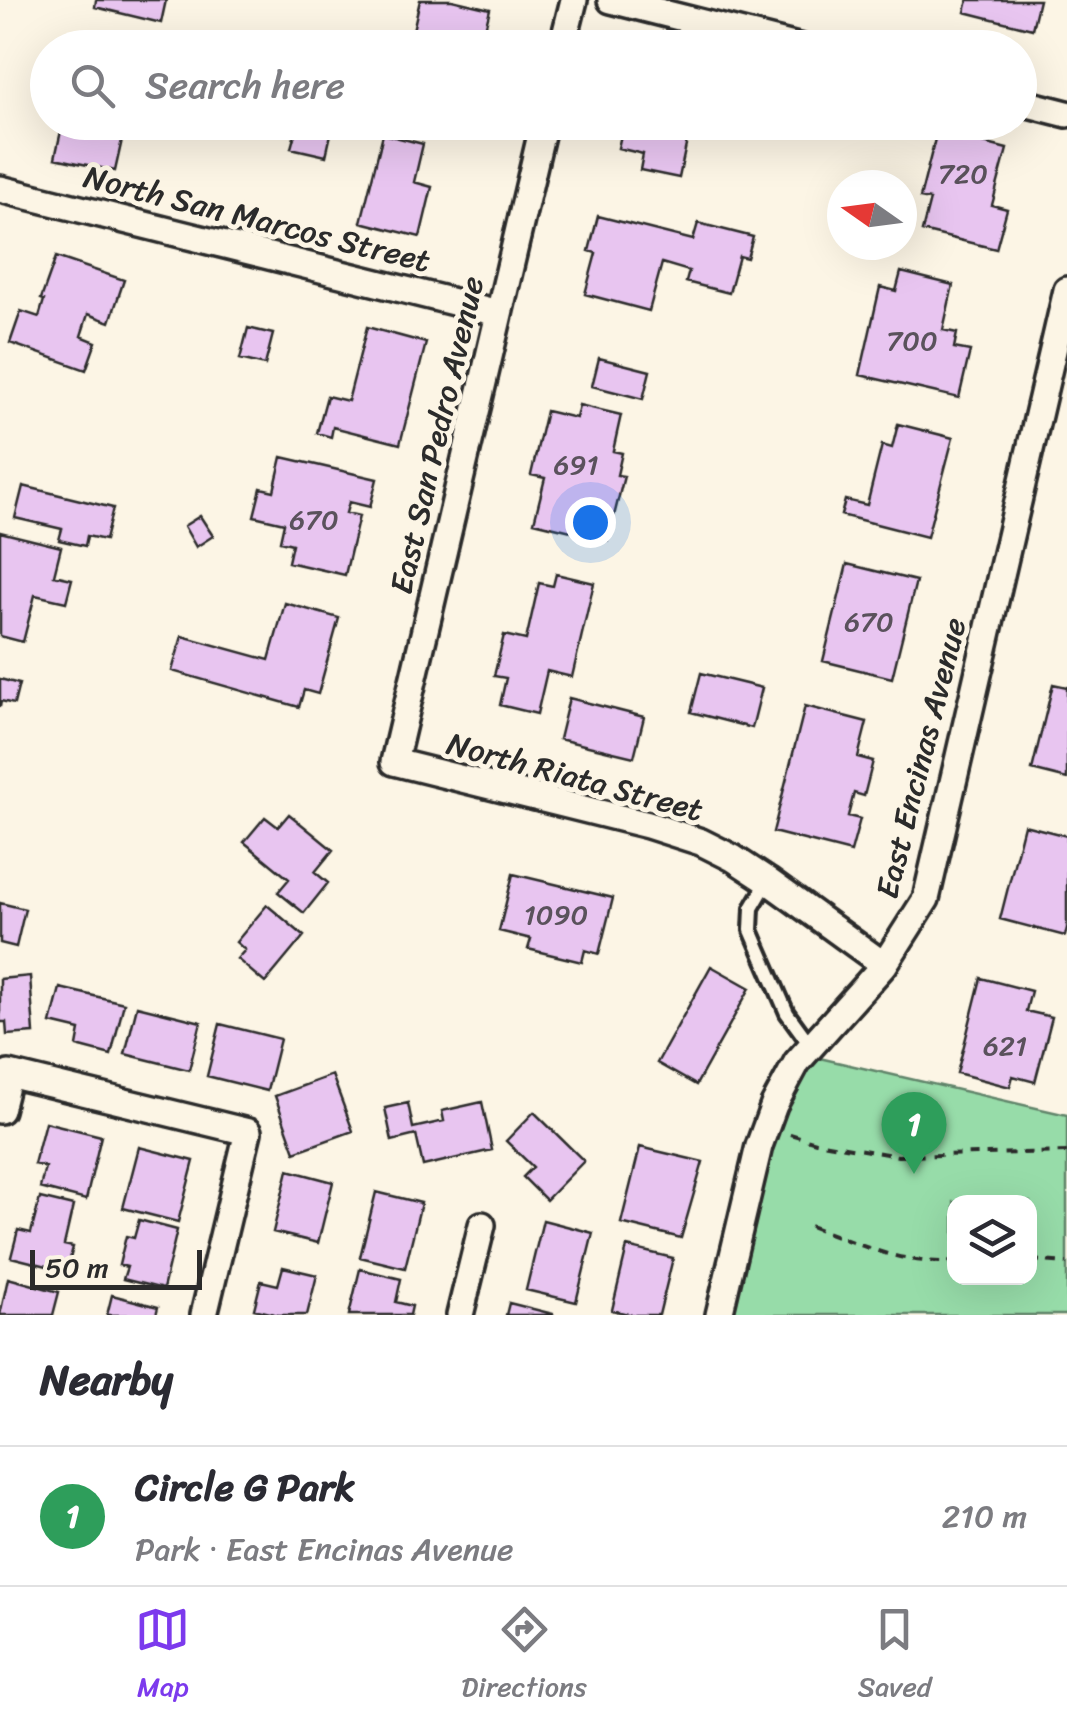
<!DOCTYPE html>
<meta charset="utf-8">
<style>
:root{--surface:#fff;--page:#f7f7f7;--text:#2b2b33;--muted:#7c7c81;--line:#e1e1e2;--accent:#7c3aed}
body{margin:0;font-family:Sriracha,sans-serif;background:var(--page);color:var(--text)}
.controls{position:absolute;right:30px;bottom:30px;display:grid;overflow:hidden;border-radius:20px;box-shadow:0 10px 40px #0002}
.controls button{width:90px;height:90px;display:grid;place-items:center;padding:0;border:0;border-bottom:2px solid var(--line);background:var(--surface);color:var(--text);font:50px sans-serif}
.compass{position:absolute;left:827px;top:170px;width:90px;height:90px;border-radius:50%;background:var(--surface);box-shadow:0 10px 40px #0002;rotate:284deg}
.scale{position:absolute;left:30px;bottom:25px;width:172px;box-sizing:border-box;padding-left:10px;border:5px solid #2b2b2b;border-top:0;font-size:28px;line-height:35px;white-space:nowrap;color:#2b2b2b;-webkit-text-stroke:8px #fcf5e5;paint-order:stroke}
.you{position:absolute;left:590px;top:522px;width:35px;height:35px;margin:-25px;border:8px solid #fff;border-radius:50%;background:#1a73e8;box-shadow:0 0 0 15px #1a73e833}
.badge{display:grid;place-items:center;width:65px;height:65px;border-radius:50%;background:var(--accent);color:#fff;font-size:32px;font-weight:700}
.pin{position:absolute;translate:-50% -82px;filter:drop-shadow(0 2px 5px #0008)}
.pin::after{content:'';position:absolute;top:52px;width:35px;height:30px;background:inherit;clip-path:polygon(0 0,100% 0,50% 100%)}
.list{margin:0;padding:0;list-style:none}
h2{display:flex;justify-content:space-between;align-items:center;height:130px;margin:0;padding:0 40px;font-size:42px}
h2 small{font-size:32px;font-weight:400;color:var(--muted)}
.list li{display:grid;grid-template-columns:65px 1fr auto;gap:30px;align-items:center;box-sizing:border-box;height:140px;padding:0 40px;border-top:2px solid var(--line)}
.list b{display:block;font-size:38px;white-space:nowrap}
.list p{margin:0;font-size:32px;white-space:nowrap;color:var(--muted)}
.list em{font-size:32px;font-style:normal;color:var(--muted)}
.icon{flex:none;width:55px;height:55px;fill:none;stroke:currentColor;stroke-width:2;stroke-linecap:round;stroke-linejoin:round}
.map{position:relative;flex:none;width:1067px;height:1315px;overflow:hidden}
.search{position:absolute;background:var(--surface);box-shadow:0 10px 40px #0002;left:30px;right:30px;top:30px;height:110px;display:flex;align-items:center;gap:25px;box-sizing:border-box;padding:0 35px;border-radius:55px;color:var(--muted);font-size:38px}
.sheet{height:270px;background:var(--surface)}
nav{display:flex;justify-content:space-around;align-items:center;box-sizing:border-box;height:140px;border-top:2px solid var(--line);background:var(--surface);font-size:28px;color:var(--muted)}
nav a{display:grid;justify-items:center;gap:5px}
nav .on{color:var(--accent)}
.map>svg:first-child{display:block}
.green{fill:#97dca9;stroke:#61846a;stroke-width:2.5;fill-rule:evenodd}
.building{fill:#e8c5f0;stroke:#2b2b2b;stroke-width:2.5}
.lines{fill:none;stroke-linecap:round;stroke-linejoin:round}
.service-casing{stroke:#2b2b2b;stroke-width:20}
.minor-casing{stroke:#2b2b2b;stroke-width:32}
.path{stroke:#2b2b2b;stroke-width:4;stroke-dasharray:10 8;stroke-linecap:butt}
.service{stroke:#fcf5e5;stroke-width:12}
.minor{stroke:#fcf5e5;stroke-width:25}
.labels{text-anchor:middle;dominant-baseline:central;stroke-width:10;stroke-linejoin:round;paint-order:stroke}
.number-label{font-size:28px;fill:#5a525c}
.street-label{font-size:32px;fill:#2b2b2b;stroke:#fcf5e5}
</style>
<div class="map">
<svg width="1067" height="1315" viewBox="0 0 1067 1315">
<rect width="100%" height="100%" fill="#fcf5e5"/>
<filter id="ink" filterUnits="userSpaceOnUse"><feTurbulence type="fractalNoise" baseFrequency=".01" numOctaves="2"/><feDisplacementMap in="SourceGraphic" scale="20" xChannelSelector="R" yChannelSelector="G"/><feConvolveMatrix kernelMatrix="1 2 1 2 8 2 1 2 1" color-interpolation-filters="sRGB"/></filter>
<g filter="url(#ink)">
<path class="green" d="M815,1057L1067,1115V1315H728L768,1145L788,1101ZM954,1202H1030V1278H954Z"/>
<path class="building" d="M96,0H166L161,23L95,7Z
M420,0H452L490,9L480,48H409Z
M968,0H1039L1032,29L965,12Z
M63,122H126L115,171L55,158Z
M624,122H691L679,178L640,170L643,154L618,148Z
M297,126L331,134L326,156L291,148Z
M937,131L1007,149L992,205L1007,209L996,249L922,231L930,200L920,198Z
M383,134L423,144L414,182L432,187L420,237L361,222Z
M598,216L693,240L698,223L753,237L747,258L739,256L729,293L686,282L689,271L662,263L649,311L585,294L596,253L589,251Z
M56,257L124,280L110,322L88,314L81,336L96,342L86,370L10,343L21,311L39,317L44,300L41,299Z
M901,272L953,285L943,330L957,333L954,348L970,351L959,398L860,375L880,287L896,291Z
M367,327L426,343L400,444L333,427L331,437L317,433L327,396L348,401Z
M248,328L273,334L265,365L240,359Z
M599,358L650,371L643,399L592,386Z
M579,405L621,415L613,451L622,453L617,475L624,476L608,540L534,522L545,478L531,475L546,411L576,418Z
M898,424L953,438L927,537L841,515L845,500L867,505L882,445L892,448Z
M282,457L377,479L370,507L349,502L346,513L359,516L345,575L288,562L292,544L280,541L284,523L254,516L261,488L274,491Z
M23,486L113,508L105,540L87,536L85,546L59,540L62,529L15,518Z
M200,516L213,536L196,547L184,526Z
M0,532L61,547L54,575L72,579L66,602L35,595L23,642L0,636Z
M847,564L916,581L892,678L823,661Z
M556,574L594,583L572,677L547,671L537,714L500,705L506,678L494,676L504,635L526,640L539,583L553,586Z
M285,603L339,618L318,694L304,690L299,707L172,671L182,636L269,660Z
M701,673L762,688L752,728L691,712Z
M0,679L19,684L14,704L1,701L0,707Z
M1053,684L1067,687V779L1032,770Z
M569,698L644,717L634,757L559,739Z
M805,706L867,722L858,757L873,761L864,796L854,793L848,816L860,819L851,852L773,832Z
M289,814L333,850L315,872L328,883L304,913L278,892L289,879L244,842L265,817L278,827Z
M1024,825L1067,836V928L1065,936L1000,919Z
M513,874L613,898L599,954L585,950L582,962L528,949L531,939L499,931Z
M0,903L25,909L16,947L0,943Z
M267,905L304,936L265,983L237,959L245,950L236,942Z
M711,966L750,988L696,1085L657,1063Z
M30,976L34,1033L7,1035L6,1022H0V979Z
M981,978L1031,991L1026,1011L1052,1017L1035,1082L1013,1076L1010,1087L957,1073Z
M60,988L124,1003L111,1055L77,1046L80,1030L51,1023Z
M137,1006L201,1022L189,1070L125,1054Z
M220,1024L280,1039L267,1091L207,1076Z
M332,1075L353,1131L295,1152L275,1096Z
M482,1102L492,1150L423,1166L416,1135L392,1141L385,1108L408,1103L413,1128L444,1121L442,1111Z
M534,1112L584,1161L546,1200L523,1177L533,1167L506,1141Z
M45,1122L101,1136L86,1200L40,1188L45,1167L34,1164Z
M139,1147L194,1161L178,1222L123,1208Z
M640,1147L703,1162L681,1238L621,1223Z
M288,1170L333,1182L318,1243L273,1232Z
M376,1192L421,1203L405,1268L360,1257Z
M40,1198L73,1206L64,1245L73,1247L67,1271L11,1257L18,1230L31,1233Z
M139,1220L177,1230L163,1289L123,1279L127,1267L119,1265L126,1236L134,1238Z
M543,1220L593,1233L576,1302L526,1290Z
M627,1247L673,1258L659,1315H632L612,1310Z
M283,1267L317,1275L307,1315H278L254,1309L261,1281L278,1285Z
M360,1269L401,1279L396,1302L412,1306L410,1315H349Z
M8,1278L59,1292L53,1315H0Z
M112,1295L158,1307L156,1315H107Z
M509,1303L553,1314V1315H506Z"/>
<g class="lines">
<g class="service-casing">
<path id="service" d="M768,881L752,908L751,930L787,1013L811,1046"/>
</g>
<g class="minor-casing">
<path id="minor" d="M611,0L802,48
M562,48L574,0
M1020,102L1067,114
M544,122L394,762L648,825L701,842L733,858L768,881L884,965
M0,189L498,313
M0,1110L9,1074L248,1132L204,1315
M460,1315L482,1225
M719,1315L759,1146L774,1105L797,1062L884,965L926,899L1067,290"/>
</g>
<path class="path" d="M790,1134L816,1142L898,1156L1067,1152
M810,1226C862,1245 898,1264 954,1262
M1030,1260L1067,1263"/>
<use href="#service" class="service"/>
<use href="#minor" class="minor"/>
</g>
</g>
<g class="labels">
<g class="number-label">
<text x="963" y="173">720</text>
<text x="912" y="340">700</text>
<text x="576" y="464">691</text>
<text x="314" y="519">670</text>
<text x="869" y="621">670</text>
<text x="556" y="914">1090</text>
<text x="1005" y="1045">621</text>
</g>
<g class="street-label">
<text transform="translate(257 219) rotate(14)">North San Marcos Street</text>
<text transform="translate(437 435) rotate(-77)">East San Pedro Avenue</text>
<text transform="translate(921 758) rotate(-76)">East Encinas Avenue</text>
<text transform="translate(575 777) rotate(15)">North Riata Street</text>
</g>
</g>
</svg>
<div class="controls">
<button><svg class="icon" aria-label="layers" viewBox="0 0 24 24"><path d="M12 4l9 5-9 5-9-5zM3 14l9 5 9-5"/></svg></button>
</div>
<svg class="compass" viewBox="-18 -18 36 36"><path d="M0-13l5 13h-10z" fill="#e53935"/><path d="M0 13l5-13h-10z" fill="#7c7c81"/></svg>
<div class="scale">50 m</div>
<div class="you"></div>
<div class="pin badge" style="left:914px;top:1174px;background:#2e9e5b">1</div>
<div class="search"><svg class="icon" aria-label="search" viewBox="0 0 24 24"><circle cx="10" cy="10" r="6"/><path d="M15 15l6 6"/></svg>Search here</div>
</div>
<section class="sheet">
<h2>Nearby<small></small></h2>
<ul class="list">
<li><span class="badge" style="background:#2e9e5b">1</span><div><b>Circle G Park</b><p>Park · East Encinas Avenue</p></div><em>210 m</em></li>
</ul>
</section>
<nav>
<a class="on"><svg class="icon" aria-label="map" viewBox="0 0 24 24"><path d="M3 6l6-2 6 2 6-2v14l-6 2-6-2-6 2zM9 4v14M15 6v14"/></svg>Map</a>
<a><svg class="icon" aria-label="directions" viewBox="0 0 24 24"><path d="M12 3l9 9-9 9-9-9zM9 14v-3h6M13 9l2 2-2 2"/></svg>Directions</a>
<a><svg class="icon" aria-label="saved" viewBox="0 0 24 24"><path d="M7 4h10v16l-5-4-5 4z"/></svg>Saved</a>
</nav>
